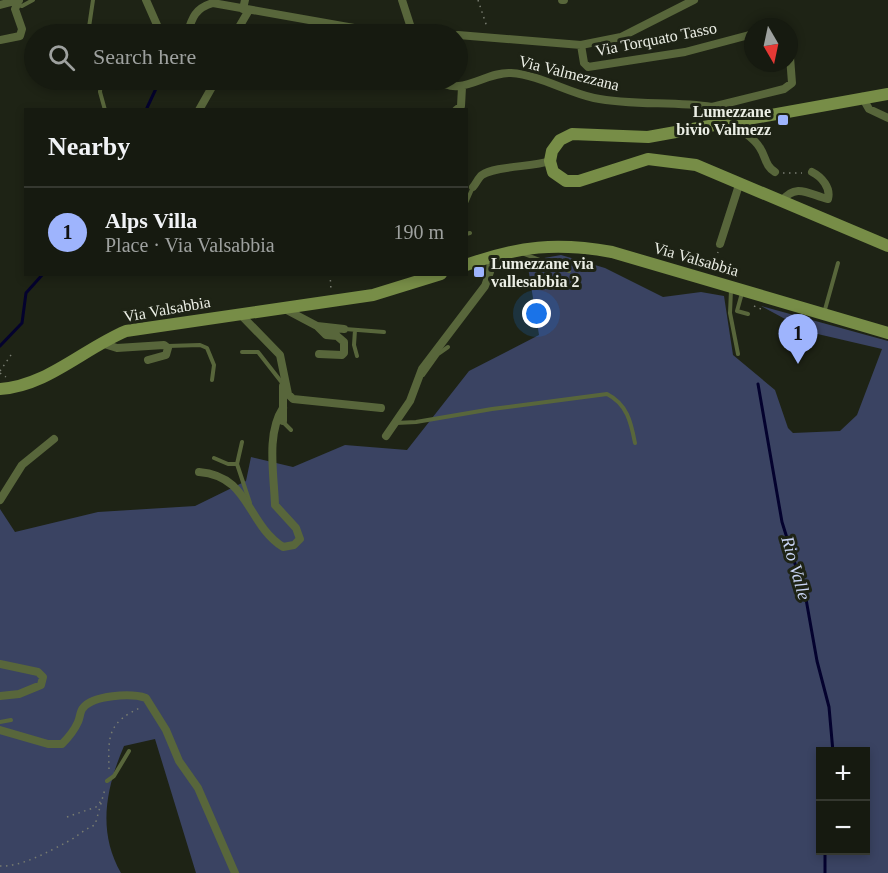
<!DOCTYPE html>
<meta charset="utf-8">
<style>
:root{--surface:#161a10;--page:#1f2319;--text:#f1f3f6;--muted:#9ea19f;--line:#353830;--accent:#9eb4fd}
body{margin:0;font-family:"Times New Roman",serif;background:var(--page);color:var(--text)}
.controls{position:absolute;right:18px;bottom:18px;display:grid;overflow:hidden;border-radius:0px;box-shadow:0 3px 9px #0003}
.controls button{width:54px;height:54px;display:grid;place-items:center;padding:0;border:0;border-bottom:2px solid var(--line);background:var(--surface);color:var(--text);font:30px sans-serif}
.compass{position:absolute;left:744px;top:18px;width:54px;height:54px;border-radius:50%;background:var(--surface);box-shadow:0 3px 9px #0003;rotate:171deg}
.you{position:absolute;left:537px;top:314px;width:21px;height:21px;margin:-15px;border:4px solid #fff;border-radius:50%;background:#1a73e8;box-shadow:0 0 0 9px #1a73e833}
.badge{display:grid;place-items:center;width:39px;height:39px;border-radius:50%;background:var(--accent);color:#111;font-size:20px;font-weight:700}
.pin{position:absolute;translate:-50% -50px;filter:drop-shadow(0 2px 3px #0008)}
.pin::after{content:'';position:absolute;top:32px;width:21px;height:18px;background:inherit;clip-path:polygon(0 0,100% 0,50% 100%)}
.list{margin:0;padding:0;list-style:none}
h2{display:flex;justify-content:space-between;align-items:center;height:78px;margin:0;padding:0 24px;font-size:26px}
h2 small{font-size:20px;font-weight:400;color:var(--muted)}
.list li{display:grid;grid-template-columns:39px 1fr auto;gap:18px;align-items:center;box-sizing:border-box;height:90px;padding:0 24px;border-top:2px solid var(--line)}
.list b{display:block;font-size:22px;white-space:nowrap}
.list p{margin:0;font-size:20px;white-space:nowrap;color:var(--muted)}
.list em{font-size:20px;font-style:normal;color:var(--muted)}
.icon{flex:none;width:33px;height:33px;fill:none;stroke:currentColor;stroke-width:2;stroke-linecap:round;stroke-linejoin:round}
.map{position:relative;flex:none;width:888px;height:873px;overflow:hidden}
.search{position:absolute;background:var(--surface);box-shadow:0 3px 9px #0003;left:24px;top:24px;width:444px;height:66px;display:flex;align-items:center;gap:15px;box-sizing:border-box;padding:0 21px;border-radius:33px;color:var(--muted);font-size:22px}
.panel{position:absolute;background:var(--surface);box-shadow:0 3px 9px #0003;left:24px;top:108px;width:444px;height:168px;border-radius:0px}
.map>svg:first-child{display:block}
.green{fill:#3a4362;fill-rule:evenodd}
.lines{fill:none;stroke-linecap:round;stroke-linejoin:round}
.stream{stroke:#04022e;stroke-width:3}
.path{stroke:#787c70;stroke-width:1.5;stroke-dasharray:1.5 4.5;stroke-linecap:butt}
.service{stroke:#58663b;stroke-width:4}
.minor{stroke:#58663b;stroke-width:8}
.secondary{stroke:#778d47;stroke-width:12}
.poi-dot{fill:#9eb4fd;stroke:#1e2315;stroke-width:2}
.labels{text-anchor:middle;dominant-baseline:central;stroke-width:6;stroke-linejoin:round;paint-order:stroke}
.street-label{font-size:16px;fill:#ebeee5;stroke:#1e2315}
.poi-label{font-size:16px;font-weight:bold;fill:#ebeee5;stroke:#1e2315;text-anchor:end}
.water-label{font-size:18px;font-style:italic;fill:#cad5f5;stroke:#1e2315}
</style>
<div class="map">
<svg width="888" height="873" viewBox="0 0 888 873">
<rect width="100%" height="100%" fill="#1e2315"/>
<path class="green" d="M561,255L605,268L663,297L701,292L724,296L733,355L775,390L788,428L793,433L840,431L857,415L882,349L809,332L761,306L888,341V873H196L155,739L124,746C106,788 97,831 121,873H0V509L15,532L98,512L195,506L246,481L251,457L293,467L345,445L407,450L469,371L539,335L527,261ZM820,752H866V850H820Z"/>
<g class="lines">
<path class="stream" d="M146,110L160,80
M0,346L22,323L26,293L43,274
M758,384L782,522L806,599L817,661L829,707L833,752
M825,850V873"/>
<path class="path" d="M478,0L487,27
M783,173H802
M712,270L718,252
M330,274L331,290
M754,306L761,309L760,313
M0,371L11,355
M0,373L6,377
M109,769C108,735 108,722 142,707
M67,817L96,807L101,801
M0,866C21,867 48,852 67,842C77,837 84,829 95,825L105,789"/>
<path class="service" d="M18,5L22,6L33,0
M88,34L93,0
M101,80L100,92L105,110
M466,203L473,187
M466,234L470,233
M524,254L569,271
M731,290L730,313L738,354
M742,293L737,311L748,314
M824,313L838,263
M345,329L384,332
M355,330L354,345L357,356
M168,346L200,345L207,348L214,365L212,380
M242,352H258L283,384
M423,375L438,354L448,347
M283,422L291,430
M396,423L416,422L492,409L607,394C627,404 631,422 635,443
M242,442L237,464L250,503
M214,458L228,464H237
M0,722L11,720
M107,781L114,776L129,751"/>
<path class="minor" d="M146,0L161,34
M402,0L413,34
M562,0H564
M0,5L19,0
M243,9L245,0
M187,34C192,18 195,8 213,3L388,34
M235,34L249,10
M458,35L581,45L621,37L694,0
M0,40L20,36L22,29L15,9L19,0
M581,45L584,63L588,67L685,52L753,34
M438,80C460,98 486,71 511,73C540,75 566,92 594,98C633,106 673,101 712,107L720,114L723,124
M862,97L869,109L888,118
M712,107L784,89L792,83L789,44
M199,110L216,80
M456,110L461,106L462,87
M737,121L738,127C745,134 754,138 760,148C766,157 765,166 775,172
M473,187C476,184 478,178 482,175C495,166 532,167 550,161
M782,201C796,182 810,195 828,199C831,188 822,177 812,172
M720,244L740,182
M283,308L317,326L344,329
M240,314L280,355L288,394L293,399L381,408
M317,326L326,335L337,336L344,342V353L342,355L319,354
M101,343L117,348L164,345L168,348L166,355L148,360
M283,421V386
M386,436L410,401L422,369L485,286L490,272L491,257
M199,472C250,476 246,523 283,547L294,545L300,539L296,528L275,505C274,474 266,434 283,408
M0,500L22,465L54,439
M0,664L38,672L43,677L41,685L19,694L0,696
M0,730L48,744H62C69,737 74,731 78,722C80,718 80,711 83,708C93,695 131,693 146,698L166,730L179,761L198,788L235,873"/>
<path class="secondary" d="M888,94L648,137L572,134L560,140L552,151L550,161L553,172L566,181H579L648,159L696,165L888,246
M466,265C519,246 557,242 612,252L888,333
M0,389C47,386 83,349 126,331L373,295L441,274"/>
</g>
<g class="poi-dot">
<rect x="777" y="114" width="12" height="12" rx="3"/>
<rect x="473" y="266" width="12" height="12" rx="3"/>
</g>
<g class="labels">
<g class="street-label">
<text transform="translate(656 39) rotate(-11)">Via Torquato Tasso</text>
<text transform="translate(569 73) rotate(14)">Via Valmezzana</text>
<text transform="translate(696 259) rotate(16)">Via Valsabbia</text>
<text transform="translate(167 309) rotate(-10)">Via Valsabbia</text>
</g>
<g class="poi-label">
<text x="771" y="111">Lumezzane<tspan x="771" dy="18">bivio Valmezz</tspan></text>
<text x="491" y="263" text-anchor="start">Lumezzane via<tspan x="491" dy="18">vallesabbia 2</tspan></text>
</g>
<g class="water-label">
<text transform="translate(796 568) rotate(74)">Rio Valle</text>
</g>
</g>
</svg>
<div class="controls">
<button>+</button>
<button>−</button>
</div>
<svg class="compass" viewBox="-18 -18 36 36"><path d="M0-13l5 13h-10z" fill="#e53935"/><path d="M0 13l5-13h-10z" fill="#9ea19f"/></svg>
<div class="you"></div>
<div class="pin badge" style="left:798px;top:364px">1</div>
<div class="search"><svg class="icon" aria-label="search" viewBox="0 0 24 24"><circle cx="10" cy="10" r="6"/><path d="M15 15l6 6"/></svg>Search here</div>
<section class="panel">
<h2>Nearby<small></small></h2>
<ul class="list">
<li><span class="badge">1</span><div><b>Alps Villa</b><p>Place · Via Valsabbia</p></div><em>190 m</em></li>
</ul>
</section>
</div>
